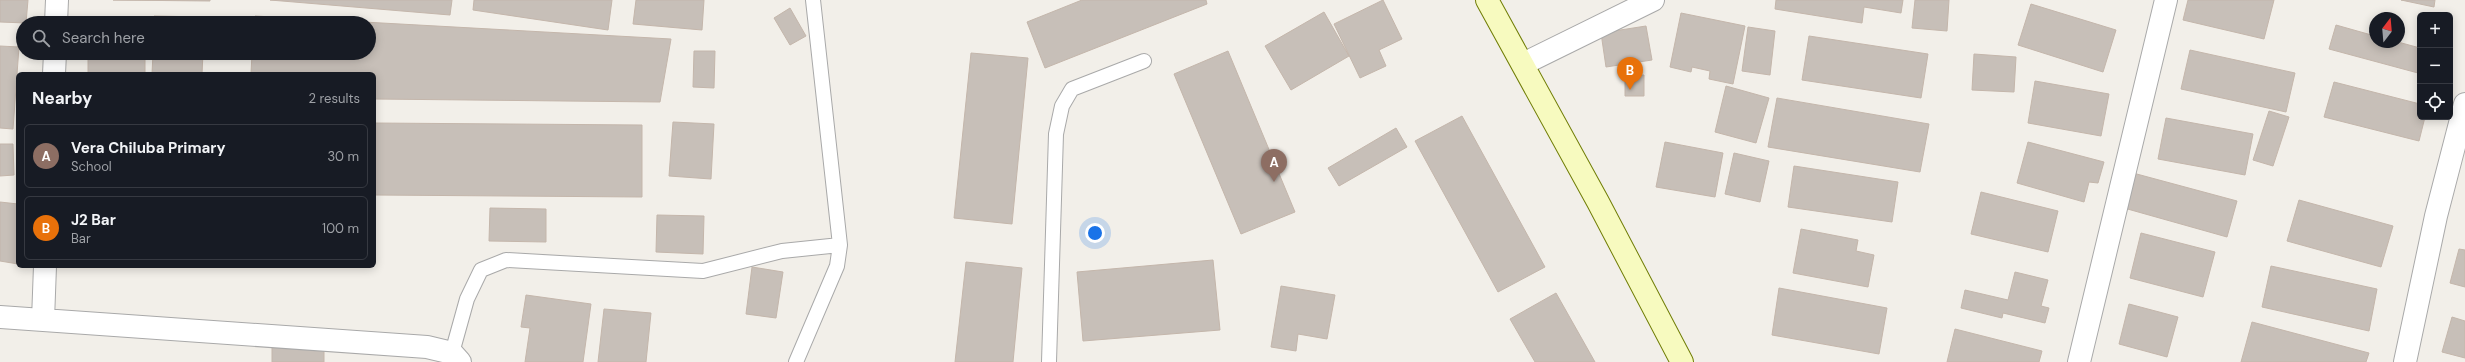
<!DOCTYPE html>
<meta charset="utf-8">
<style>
:root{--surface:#171b24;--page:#242831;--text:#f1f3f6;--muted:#9ea1a6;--line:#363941;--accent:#d40000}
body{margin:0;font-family:"DM Sans",sans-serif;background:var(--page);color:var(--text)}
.controls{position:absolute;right:12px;top:12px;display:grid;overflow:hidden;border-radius:6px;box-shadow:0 2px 10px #0003}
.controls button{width:36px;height:36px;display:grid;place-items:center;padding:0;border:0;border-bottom:1px solid var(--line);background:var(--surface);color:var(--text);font:20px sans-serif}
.compass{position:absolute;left:2369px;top:12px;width:36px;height:36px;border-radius:50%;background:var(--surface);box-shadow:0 2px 10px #0003;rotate:16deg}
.you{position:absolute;left:1095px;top:233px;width:14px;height:14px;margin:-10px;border:3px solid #fff;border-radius:50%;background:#1a73e8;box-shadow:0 0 0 6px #1a73e833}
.badge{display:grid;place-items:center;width:26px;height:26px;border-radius:50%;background:var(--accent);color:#fff;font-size:13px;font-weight:700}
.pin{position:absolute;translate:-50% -33px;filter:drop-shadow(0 1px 2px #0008)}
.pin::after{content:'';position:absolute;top:21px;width:14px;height:12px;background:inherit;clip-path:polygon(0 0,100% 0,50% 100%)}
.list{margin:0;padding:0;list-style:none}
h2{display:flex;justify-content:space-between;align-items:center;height:52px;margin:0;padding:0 16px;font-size:17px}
h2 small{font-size:13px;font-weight:400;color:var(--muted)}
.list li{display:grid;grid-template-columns:26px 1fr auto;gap:12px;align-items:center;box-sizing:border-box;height:64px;margin:0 8px 8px;padding:0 8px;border:1px solid var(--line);border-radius:6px}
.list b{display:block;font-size:15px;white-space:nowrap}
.list p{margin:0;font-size:13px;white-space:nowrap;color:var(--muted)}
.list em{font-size:13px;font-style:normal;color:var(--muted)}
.icon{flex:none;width:22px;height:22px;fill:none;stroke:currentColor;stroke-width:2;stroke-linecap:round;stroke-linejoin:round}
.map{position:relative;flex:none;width:2465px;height:362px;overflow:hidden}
.search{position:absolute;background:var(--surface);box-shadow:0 2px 10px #0003;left:16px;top:16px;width:360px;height:44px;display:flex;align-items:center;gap:10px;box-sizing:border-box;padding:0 14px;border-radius:22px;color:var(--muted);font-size:15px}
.panel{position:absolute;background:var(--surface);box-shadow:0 2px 10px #0003;left:16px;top:72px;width:360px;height:196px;border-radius:6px}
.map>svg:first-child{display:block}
.building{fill:#c7bfb8;stroke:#c4b6ab}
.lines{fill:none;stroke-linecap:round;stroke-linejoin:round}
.lane-casing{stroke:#a9a9a9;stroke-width:16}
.street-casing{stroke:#a9a9a9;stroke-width:24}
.secondary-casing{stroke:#707d05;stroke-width:24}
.lane{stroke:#fff;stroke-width:14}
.street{stroke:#fff;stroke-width:22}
.secondary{stroke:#f7fabf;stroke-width:22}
</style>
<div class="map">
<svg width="2465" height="362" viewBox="0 0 2465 362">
<rect width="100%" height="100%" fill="#f2efe9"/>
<path class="building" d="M0,0H28L26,23L0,22Z
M113,0H210V1Z
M270,0H452L450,15Z
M474,0H612L608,30L473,10Z
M636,0H704L702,30L633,24Z
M1082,0H1206L1207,4L1045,68L1027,22Z
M1383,0L1402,39L1379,50L1386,66L1360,78L1334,24Z
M1776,0H1903L1901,13L1864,7L1862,23L1775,9Z
M1915,0H1949L1947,31L1912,28Z
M2188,0H2274L2264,39L2183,20Z
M2401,0H2435L2434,7Z
M2031,4L2116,30L2103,72L2018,45Z
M790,8L806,36L790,45L774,18Z
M1324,12L1349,56L1291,90L1265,46Z
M1681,13L1745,26L1733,84L1709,79L1710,71L1692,67L1691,72L1670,67Z
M154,16L204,17V23H154Z
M255,16L671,39L660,102L374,99V74H251L252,53H369V23H255Z
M89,19L146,21V23H89Z
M2336,25L2375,36V42H2398L2420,48L2418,73L2329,49Z
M1646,26L1652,60L1606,67L1601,33Z
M1748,27L1775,31L1770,75L1742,71Z
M1809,36L1928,54L1921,98L1802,80Z
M0,46L19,47L13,129L0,128Z
M2190,50L2295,73L2286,112L2181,89Z
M694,51H715L714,88L693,87Z
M1228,51L1295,212L1241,234L1174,74Z
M88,53H145V74H88Z
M153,53H203L202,74H152Z
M971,53L1028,58L1012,224L954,218Z
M1974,54L2016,57L2014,92L1972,90Z
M1625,75H1644V96H1625Z
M2035,81L2109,94L2101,136L2028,123Z
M2334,82L2420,104V117H2425L2419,141L2324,117Z
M1726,86L1769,98L1756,143L1715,132Z
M1777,98L1929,124L1920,172L1768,147Z
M2269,111L2289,117L2273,166L2253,160Z
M1462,116L1545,267L1498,292L1415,141Z
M2166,118L2253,134L2245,175L2158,159Z
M673,122L714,124L711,179L669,176Z
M374,123L642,125V197L374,195Z
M1396,128L1407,147L1339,186L1328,168Z
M1665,142L1723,153L1715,197L1656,187Z
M2028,142L2104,162L2098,183L2089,182L2084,202L2017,183Z
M0,144H13L14,175L0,176Z
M1734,153L1769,161L1760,202L1725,194Z
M1794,166L1898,182L1892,222L1788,207Z
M2133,173L2237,201L2227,237L2124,208Z
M1981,192L2058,211L2048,252L1971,234Z
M2299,200L2393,226L2381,267L2287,241Z
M0,202L18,204V264L0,261Z
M490,208L546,209V242L489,241Z
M657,215L704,216L703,254L656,252Z
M1801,229L1858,240L1856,251L1874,255L1868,287L1793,273Z
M2141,233L2215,252L2203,297L2130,278Z
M2459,249L2465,250V287L2450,283Z
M1213,260L1220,330L1083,341L1077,272Z
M966,262L1022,268L1013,362H955Z
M2271,266L2377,289L2369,331L2262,307Z
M752,267L783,272L776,318L746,314Z
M2015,272L2048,280L2041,306L2049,308L2045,323L2003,313L2002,318L1961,308L1965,290L2008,300Z
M1281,286L1335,295L1327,339L1298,334L1296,351L1271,347Z
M1779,288L1887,308L1879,354L1772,335Z
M1556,293L1595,362H1535L1510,319Z
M526,295L591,304L583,362H525L530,328L521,327Z
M2129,304L2178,317L2167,357L2119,344Z
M604,309L651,313L646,362H598Z
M2452,317L2465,321V358L2442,352Z
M2252,322L2369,353L2366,362H2241Z
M1955,329L2042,351L2039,362H1947Z
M272,345H324V362H272Z"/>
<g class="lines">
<g class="lane-casing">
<path id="lane" d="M452,353L467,299L481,270L506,260L703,271L782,251L840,245
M796,362L837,266L840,245L813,0
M1049,362L1056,134L1062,106L1072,89L1144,61"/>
</g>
<g class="street-casing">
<path id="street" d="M56,23L57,0
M1523,64L1653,0
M54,74L55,53
M0,317L427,347L452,353L460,362
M43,320L45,266
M2079,362L2166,0
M2405,362L2436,216L2465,104"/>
</g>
<g class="secondary-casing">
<path id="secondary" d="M1487,0L1598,202L1682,362"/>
</g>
<use href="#lane" class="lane"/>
<use href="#street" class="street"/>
<use href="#secondary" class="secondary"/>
</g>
</svg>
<div class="controls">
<button>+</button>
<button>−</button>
<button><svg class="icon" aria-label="locate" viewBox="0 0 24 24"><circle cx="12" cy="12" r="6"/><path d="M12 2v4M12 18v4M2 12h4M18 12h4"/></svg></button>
</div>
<svg class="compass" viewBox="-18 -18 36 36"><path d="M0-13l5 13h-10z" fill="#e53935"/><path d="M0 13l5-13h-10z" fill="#9ea1a6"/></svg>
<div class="you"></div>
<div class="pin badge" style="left:1274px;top:182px;background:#8d6e63">A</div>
<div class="pin badge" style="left:1630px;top:90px;background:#e8710a">B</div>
<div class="search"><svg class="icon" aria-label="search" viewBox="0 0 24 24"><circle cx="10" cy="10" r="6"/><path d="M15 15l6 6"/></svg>Search here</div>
<section class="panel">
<h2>Nearby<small>2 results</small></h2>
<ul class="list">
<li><span class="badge" style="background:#8d6e63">A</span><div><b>Vera Chiluba Primary</b><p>School</p></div><em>30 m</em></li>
<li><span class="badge" style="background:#e8710a">B</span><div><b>J2 Bar</b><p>Bar</p></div><em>100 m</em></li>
</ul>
</section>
</div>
